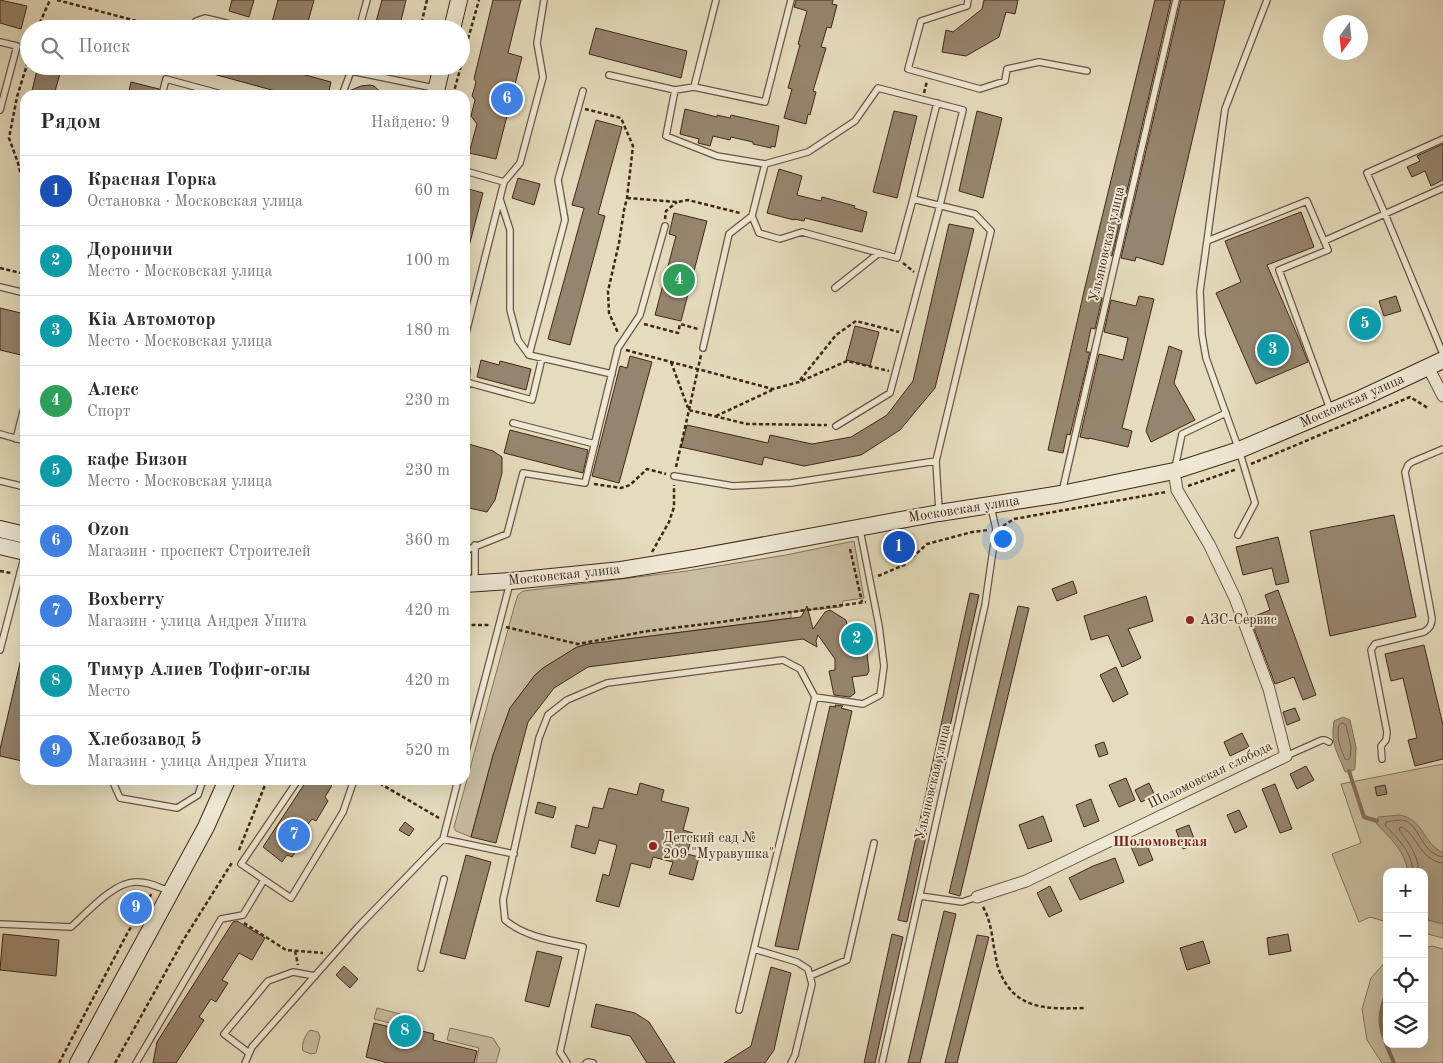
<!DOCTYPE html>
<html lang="ru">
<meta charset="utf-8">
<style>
:root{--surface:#fff;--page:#f2f2f3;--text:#2b2b33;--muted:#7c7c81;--line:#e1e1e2;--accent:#8f2418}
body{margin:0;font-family:"Old Standard TT",serif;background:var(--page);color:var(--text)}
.controls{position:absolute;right:15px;bottom:15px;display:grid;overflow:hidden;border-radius:10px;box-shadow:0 5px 20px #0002}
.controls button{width:45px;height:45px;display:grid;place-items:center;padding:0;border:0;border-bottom:1px solid var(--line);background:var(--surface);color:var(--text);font:25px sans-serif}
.compass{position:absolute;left:1323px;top:15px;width:45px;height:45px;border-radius:50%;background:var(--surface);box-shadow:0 5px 20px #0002;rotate:195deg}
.you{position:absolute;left:1002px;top:538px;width:18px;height:18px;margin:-12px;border:4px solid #fff;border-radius:50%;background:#1a73e8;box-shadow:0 0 0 8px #1a73e833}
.badge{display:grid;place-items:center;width:32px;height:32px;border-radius:50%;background:var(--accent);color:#fff;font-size:16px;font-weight:700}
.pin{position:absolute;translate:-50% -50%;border:2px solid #fff;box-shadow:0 1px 5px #0006}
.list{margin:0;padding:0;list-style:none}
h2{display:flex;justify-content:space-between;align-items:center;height:65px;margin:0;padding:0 20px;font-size:21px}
h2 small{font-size:16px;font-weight:400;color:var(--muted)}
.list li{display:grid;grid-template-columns:32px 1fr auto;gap:15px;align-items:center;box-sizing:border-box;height:70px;padding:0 20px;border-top:1px solid var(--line)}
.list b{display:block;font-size:19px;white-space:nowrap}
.list p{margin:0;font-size:16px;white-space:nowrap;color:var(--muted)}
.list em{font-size:16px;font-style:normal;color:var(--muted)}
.icon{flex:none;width:28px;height:28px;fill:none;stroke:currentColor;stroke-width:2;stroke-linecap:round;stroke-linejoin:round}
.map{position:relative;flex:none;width:1443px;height:1063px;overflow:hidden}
.search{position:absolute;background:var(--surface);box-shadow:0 5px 20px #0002;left:20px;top:20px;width:450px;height:55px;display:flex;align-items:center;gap:12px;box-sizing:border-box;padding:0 18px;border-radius:28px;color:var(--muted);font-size:19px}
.panel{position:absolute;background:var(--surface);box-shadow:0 5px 20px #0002;left:20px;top:90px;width:450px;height:695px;border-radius:15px}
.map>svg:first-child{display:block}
.green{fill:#c9bda1;stroke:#85725d}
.water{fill:#ad9e85;stroke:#826e5a}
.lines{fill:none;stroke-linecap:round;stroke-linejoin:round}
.shore{stroke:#77624f;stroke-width:1}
.stream{stroke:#826e5a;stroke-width:4}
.building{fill:#96856e;stroke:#412619}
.service-casing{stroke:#6a5442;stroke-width:8}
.minor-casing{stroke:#6a5442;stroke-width:13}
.secondary-casing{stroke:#412619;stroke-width:18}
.path{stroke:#412619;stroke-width:2.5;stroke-dasharray:4 2.5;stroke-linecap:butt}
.service{stroke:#eee8d4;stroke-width:5.5}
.minor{stroke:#eee8d4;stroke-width:11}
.secondary{stroke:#eee8d4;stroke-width:16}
.poi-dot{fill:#8f2418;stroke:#eee8d4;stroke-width:2}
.labels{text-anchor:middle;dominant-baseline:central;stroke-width:4;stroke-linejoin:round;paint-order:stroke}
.street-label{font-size:14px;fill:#412619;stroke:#eee8d4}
.poi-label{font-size:14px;fill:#412619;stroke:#eee8d4;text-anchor:start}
.neighbourhood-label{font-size:15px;font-weight:bold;fill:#7a1f14;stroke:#eee8d4}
</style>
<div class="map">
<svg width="1443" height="1063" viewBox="0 0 1443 1063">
<rect width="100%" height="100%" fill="#e5dcbd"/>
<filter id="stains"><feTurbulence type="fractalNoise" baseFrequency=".004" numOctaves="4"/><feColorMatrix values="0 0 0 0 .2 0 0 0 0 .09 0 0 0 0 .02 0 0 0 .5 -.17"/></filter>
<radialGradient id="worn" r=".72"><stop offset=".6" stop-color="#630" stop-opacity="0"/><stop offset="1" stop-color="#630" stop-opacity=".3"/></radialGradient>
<path class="green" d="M854,541L864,598L843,601L841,607L791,612V618L588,644L577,647L543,668L535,675L510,708L493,755L471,837L456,831L454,827L515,604L518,595L523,591L687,571L786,555Z
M1443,764V938L1424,933V872H1387V922L1370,917L1359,922L1332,854L1361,843L1341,784Z
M1432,946L1443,949V1063H1382L1367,1040L1362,1009L1371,978L1387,960V1044H1424V948Z
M377,1008L408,1016L405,1027L374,1019Z
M450,1028L493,1038L500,1049L496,1063H476L479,1048L447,1040Z
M310,1030L318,1032L320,1037L316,1053L311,1054L303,1051C301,1045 305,1035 310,1030Z"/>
<path class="water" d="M1343,717L1350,720L1356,747L1355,769L1352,771L1345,772C1337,751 1330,744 1334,721Z
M1400,815C1424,820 1422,842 1443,853V924L1424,919V872H1408C1405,851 1390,838 1376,823L1378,817Z"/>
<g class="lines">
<path class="shore" d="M1343,723L1346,725L1351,747L1350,758L1348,760L1345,759C1340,747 1336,738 1339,725Z
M1413,872C1412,852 1398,839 1385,825L1386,822C1392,821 1400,819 1406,821C1420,827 1422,854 1443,857
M1419,872C1418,855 1409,843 1399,830L1400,827C1415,829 1419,861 1443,863"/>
<path class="stream" d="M1349,771L1364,817L1377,821
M1426,922L1427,919
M1387,993C1374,1021 1383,1037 1394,1063"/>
</g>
<path class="building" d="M0,0L27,6L21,29L0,23Z
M232,0H254L249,17L229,11Z
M278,0H314L306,29H270Z
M382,0H406L399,29H374Z
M493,0H521L508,53L522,57L496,159L469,153L477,124L471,116L475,100L472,96L476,82L474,79Z
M796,0H833L832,4L837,5L831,28L827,27L821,47L826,48L813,91L816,92L810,115L808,114L806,124L784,118L792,89L788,88L800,45L798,44L807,11L794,7Z
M984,0H1018L1015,14L1006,12L999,37L966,56L942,52L946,30L953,32L982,9Z
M1155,0H1171L1112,256L1109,255L1099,297L1102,298L1095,329L1091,328L1086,352H1090L1070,435L1067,434L1063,453L1048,450L1085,287Z
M1181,0H1225L1163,265L1136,257L1135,261L1121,258Z
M596,28L687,51L681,78L589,54Z
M38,66H62L54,95H31Z
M196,66H272L331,82L328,95H290L195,69Z
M131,82L159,89L157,95H128Z
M370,85L374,86L384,95H347L349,91L361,86Z
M685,109L717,117V115L730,118L731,115L779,126L775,147L771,146V148L753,144V142L731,137L730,140L713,136L710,146L698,143L699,139L680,134Z
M894,111L917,116L897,198L873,192Z
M977,111L1002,118L983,198L959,191Z
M596,120L622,127L598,214L605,216L570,345L548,339L584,208L572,205Z
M1443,144V180L1431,186L1425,171L1412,177L1407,167L1420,161L1417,156Z
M779,169L802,176L797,195L821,201L822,197L855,206L854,208L867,212L862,232L805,218L804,221L794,219V220L767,213Z
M518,178L540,184L534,205L512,198Z
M465,188L483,193L468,250H465Z
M1301,212L1314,247L1267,265L1299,339L1308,362L1256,384L1216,293L1241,282L1225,241Z
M674,213L707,221L681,321L655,315L676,236L669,234Z
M949,224L974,229L935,388L900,430L861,455L804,466L764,457L762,465L681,447L687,425L768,443L770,435L812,444L851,437L887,415L913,381Z
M1139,296L1154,299L1122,428L1132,431L1128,447L1089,438V439L1080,437L1099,354L1123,360L1128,338L1104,332L1111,300L1136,306Z
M1396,296L1401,311L1384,316L1379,301Z
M0,308L25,314V356L0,350Z
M1358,310L1379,318L1371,337L1351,330Z
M855,326L879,332L870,366L846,360Z
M1169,346L1182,351L1174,383L1195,420L1151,442L1146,431Z
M630,356L652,362L619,483L592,476L620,366L627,368Z
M481,360L499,365L500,361L531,369L526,390L477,377Z
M510,430L588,450L583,473L504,453Z
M465,443L493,451L502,457V473L495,500L487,512L465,507Z
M1394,515L1416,617L1330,636L1310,531Z
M1278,537L1289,582L1276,585L1272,568L1243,575L1236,547Z
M1073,581L1077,593L1057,601L1052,589Z
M1278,590L1316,695L1303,700L1294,677L1275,684L1250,618L1270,610L1265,595Z
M970,593L979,595L907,922L898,920Z
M1146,596L1153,621L1128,629L1141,658L1122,667L1108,635L1091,640L1084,616Z
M807,606L813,629L825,612L830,610L846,620L848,629L857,623L869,642V652L867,654L869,671L867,675L852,677L855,693L850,697L834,695L829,671L835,670V659L818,635L816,641L817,647L803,639L588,667L554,688L528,722L496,843L471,837L493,755L510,708L535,675L543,668L577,647L588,644L801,617Z
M1018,606L1029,608L960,896L949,893Z
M1424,645L1443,725V759L1415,766L1408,740L1417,738L1403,678L1391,681L1385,654Z
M21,659H25V746L22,761L0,756V749Z
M1116,667L1128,694L1113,702L1100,675Z
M835,705L843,706L841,708L852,711L798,950L775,946L830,706L836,707Z
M1295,708L1300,720L1287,725L1283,712Z
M1242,733L1249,747L1230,756L1224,742Z
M1104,742L1108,754L1099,757L1095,745Z
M1306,766L1314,780L1297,789L1290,774Z
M1126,778L1135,800L1119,807L1109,785Z
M307,780H333L331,787L325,797L328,801L316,821L312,819L300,834L305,837L292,857L287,855L282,862L263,847Z
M640,783L664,790L661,801L689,808L683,830L693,833L687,854L699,857L693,880L669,874L673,862L653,857L650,868L631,863L619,907L596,901L603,874L609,876L617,845L599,840L595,854L571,847L576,825L588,828L593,807L603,809L609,788L637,795Z
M1149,783L1155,796L1141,802L1135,790Z
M1275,784L1292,829L1280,833L1262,789Z
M1385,785L1387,794L1377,796L1375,787Z
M1091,799L1099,821L1084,827L1076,805Z
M538,802L556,807L553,818L535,813Z
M1239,810L1247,827L1235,833L1227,815Z
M1043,816L1052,841L1028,849L1019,825Z
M405,822L414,829L409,836L399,830Z
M1189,825L1196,844L1183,849L1176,830Z
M1144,838L1153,860L1139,866L1130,844Z
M466,855L491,862L465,959L440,953Z
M1115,858L1124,882L1080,900L1069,878L1093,866Z
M1050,886L1062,911L1049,917L1037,893Z
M125,894L143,904L137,913L119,904Z
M944,911L956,914L920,1063H908Z
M237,921L265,938L252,960L239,953L222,980L228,983L216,1002L211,999L199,1017L204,1020L176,1063H153L157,1042L233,922Z
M3,934L59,940L56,976L0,970Z
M892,934L903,937L875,1063H864Z
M1288,934L1291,951L1269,955L1267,938Z
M977,935L989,937L957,1063H945Z
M1203,941L1210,963L1187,970L1180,948Z
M537,951L562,957L549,1007L525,1001Z
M344,966L358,979L350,988L336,975Z
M771,967L791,973L774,1050L765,1063H724L751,1046Z
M596,1004L635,1013L649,1022L675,1063H647L630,1036L591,1027Z
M374,1023L417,1034L418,1030L434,1034L433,1040L477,1051L474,1063H388L366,1057Z"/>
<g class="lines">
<g class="service-casing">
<path id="service" d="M968,0L967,6L921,21L908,69L980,89L1005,81L1007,69L1039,62L1087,71
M196,21L205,18L250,29
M359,29L367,0
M0,42L17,46L0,110
M609,75L675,90L694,87L716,0
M694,87L765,102L791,0
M675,90L666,136L717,156L765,164L808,152L855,121L878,88L963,110L940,205L890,393L836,426
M162,95L166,79L225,95
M342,95L351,71L434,88
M1443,139L1367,173L1385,214L1443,354
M765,164L752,216L759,233L780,239L802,232L897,258L913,199L975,214L991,231L936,461L939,511
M465,171L504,182L520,163L543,77L537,43L544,0
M500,199L510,230V310L518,340L529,355L612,374
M913,199L937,103
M1207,241L1225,109L1267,0
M1324,241L1443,188
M0,287L25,293
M835,288L879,253
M465,337L504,182
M703,348L729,234L752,216
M529,355L565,220L558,180L583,91
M465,362L467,370L465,393
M466,382L532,400L542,358
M513,423L595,444
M0,434L25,441
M16,439L25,404
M1175,468L1182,434L1226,413
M674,476L733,486L791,483L936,461
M0,481L25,487
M1062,492L1176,0
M1238,535L1255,503L1239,450L1206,358L1202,335L1200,291L1207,241L1307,201L1328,250L1279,270L1330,409
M465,549L467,550L507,534L523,473L585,483L618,348L640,315L665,226
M475,581V545
M0,650L25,554
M815,697L863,704L880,695L884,666L879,626L860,530
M465,755L510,583
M1286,756L1322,740H1325L1329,742
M1382,759L1381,746L1386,740L1387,732L1371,650L1375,644L1379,643L1424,632C1430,628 1432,625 1432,618L1405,472L1408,465L1412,462L1443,449
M112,780L120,798L177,808L198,795L203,780
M298,780L241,864L291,898L343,812L354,780
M443,839L514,854
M920,896L962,902L977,897
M0,924L71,927C87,913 112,883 135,882C147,881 158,887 169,891
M754,949L797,962L808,969L812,984L795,1055L791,1063
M421,968L444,879
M810,976L847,960L874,843
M249,1053L224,1034L268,981L293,972L315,976
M136,1063L221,919L243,915L264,880
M245,1063L252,1047L358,927L443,839L458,780
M567,1063L560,1052L583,947C556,941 526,938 505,920L503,900L539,738L548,715L567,700L607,683L783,660L800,669L815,697L739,1010
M586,1063L588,1062L593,1063
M882,1063L985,605L996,529L991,507"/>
</g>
<g class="minor-casing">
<path id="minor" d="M1428,367L1443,396
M977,897L1026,881L1286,756L1269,689L1235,598L1209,544L1177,490L1174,471"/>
</g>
<g class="secondary-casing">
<path id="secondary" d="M452,29L459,0
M435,95L442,66
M0,529L25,535
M0,546L25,552
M465,584L511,581L621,570L695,558L939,513L1061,494L1174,471L1239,450L1362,398L1443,360
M78,1063L206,827L227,780"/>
</g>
<path class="path" d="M57,0L167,29
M37,29L50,0
M420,29L427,0
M461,64L479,0
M151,66L159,73
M408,74L410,66
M924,93L927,81
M453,95L461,66
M585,109L621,118L633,146L627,198L624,210L619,243L608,291L609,313L618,333
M25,191L18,163L9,138L17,97L29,58
M627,198L677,202L688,200L740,213
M665,219L666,211L677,202
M903,263L914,272
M0,268L25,274
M644,324L678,333L680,324L698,329
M626,350L773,389L799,382L847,361L889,371
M671,362L688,408
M800,380L836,335L856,321L899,332
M689,410L701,355
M716,416L772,390
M1251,464L1410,397L1428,408
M676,467L689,410L747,424L827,425
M594,484L621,488L630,485L647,469L666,474
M1188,486L1237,469
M1003,526L1014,519L1166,492
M850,549L862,602
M652,552L669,522L674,507V485
M0,571L11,573
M878,576L904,565L927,544L972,532L988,530
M465,625H491
M506,627L578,644L648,631L721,622L747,618L866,602
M374,780L439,818
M239,850L267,780
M983,907C990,919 992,934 994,948C996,955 996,963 999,970C1015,1011 1048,1009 1086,1008
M244,923L286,950L323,953
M295,951L298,965
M59,1063L128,932L152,893
M115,1063L184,939L233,861"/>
<use href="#service" class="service"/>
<use href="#minor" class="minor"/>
<use href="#secondary" class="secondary"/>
</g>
<g class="poi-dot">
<circle cx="1190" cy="620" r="5"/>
<circle cx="653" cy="846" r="5"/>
</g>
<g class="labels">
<g class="street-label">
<text transform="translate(1107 244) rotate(-77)">Ульяновская улица</text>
<text transform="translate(1352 401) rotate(-24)">Московская улица</text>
<text transform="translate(964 509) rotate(-9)">Московская улица</text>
<text transform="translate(564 575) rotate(-6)">Московская улица</text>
<text transform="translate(1210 775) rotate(-26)">Шоломовская слобода</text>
<text transform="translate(933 782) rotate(-77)">Ульяновская улица</text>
</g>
<g class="poi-label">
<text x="1200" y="620">АЗС-Сервис</text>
<text x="663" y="838">Детский сад №<tspan x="663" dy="16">209 "Муравушка"</tspan></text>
</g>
<g class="neighbourhood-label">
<text x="1160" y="842">Шоломовская</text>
</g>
</g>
<rect width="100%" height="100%" filter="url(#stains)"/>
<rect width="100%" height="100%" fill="url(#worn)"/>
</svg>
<div class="controls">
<button>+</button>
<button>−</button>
<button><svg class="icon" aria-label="locate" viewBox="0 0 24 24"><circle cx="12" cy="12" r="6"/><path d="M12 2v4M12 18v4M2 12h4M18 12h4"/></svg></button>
<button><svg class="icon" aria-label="layers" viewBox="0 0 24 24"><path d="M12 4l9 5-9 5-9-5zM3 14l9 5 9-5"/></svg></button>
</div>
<svg class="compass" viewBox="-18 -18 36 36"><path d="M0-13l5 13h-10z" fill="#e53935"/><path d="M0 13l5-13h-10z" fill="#7c7c81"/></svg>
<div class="you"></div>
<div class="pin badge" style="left:899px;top:547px;background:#1a4fb4">1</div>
<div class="pin badge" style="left:857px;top:639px;background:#0f9aa8">2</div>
<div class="pin badge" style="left:1273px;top:350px;background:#0f9aa8">3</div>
<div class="pin badge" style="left:679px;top:280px;background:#2e9e5b">4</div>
<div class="pin badge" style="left:1365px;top:324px;background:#0f9aa8">5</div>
<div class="pin badge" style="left:507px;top:99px;background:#3f7fe0">6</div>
<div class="pin badge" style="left:294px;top:835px;background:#3f7fe0">7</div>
<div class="pin badge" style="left:405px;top:1031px;background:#0f9aa8">8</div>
<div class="pin badge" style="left:136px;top:908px;background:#3f7fe0">9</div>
<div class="search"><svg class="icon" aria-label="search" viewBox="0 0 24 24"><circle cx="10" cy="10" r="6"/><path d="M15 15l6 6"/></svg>Поиск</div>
<section class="panel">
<h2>Рядом<small>Найдено: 9</small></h2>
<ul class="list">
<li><span class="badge" style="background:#1a4fb4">1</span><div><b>Красная Горка</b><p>Остановка · Московская улица</p></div><em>60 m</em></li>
<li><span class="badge" style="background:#0f9aa8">2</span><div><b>Дороничи</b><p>Место · Московская улица</p></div><em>100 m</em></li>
<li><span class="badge" style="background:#0f9aa8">3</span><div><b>Kia Автомотор</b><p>Место · Московская улица</p></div><em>180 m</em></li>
<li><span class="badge" style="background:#2e9e5b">4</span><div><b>Алекс</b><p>Спорт</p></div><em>230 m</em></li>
<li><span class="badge" style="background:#0f9aa8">5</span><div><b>кафе Бизон</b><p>Место · Московская улица</p></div><em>230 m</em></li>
<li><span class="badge" style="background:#3f7fe0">6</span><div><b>Ozon</b><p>Магазин · проспект Строителей</p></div><em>360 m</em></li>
<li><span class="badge" style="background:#3f7fe0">7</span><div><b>Boxberry</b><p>Магазин · улица Андрея Упита</p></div><em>420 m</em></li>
<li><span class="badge" style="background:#0f9aa8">8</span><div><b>Тимур Алиев Тофиг-оглы</b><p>Место</p></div><em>420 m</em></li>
<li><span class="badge" style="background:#3f7fe0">9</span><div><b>Хлебозавод 5</b><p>Магазин · улица Андрея Упита</p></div><em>520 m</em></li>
</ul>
</section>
</div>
